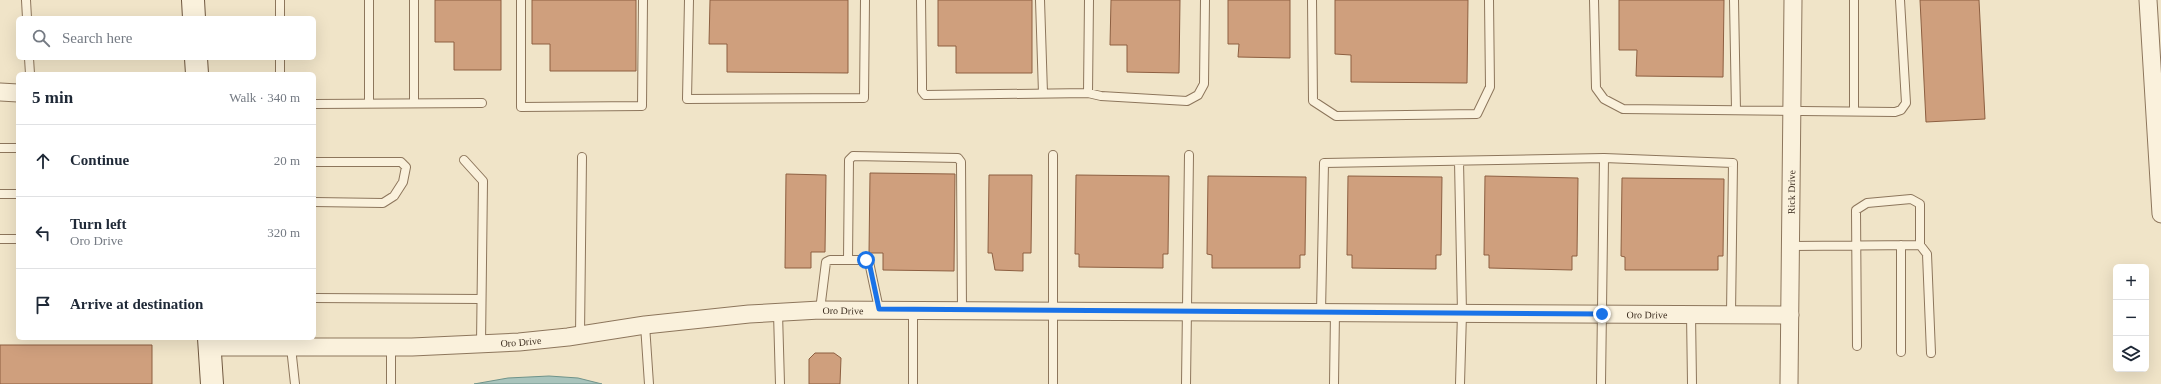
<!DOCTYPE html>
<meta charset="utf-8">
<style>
:root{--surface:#fff;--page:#f6f6f7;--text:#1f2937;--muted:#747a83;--line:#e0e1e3}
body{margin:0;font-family:Georgia,serif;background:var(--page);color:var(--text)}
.controls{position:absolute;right:12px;bottom:12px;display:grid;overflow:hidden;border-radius:6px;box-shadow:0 4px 16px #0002}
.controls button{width:36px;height:36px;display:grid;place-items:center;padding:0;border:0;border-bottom:1px solid var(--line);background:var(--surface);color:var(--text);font:20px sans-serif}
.stop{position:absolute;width:12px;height:12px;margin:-9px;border:3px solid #1a73e8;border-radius:50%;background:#fff}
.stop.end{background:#1a73e8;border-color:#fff;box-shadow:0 1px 4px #0008}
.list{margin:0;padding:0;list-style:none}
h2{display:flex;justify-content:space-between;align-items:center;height:52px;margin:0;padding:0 16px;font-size:17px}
h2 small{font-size:13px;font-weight:400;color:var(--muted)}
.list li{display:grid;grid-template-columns:26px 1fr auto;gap:12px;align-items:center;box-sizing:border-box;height:72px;padding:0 16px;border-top:1px solid var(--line)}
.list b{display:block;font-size:15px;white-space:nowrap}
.list p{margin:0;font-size:13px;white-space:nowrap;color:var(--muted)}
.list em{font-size:13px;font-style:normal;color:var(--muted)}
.icon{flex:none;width:22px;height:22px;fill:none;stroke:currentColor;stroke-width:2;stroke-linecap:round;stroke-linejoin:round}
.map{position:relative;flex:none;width:2161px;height:384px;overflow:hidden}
.search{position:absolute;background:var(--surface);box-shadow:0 4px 16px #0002;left:16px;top:16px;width:300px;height:44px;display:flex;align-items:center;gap:10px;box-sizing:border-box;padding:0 14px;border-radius:6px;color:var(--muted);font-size:15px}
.panel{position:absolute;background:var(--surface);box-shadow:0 4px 16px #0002;left:16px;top:72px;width:300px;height:268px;border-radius:6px}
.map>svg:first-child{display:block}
.water{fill:#a9c4bc;stroke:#6f938a}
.building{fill:#cf9f7d;stroke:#8d5f41}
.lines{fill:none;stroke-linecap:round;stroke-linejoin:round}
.service-casing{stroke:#8d765c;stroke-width:10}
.minor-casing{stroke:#8d765c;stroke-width:19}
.secondary-casing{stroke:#6f573f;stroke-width:24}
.service{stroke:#faf1dc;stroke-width:8}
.minor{stroke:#faf1dc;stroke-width:17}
.secondary{stroke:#faf1dc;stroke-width:22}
.route{stroke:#1a73e8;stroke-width:5}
.labels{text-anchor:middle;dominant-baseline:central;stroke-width:3;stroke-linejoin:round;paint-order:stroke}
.street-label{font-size:10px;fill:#3d2e20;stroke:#f7eed8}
</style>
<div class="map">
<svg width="2161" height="384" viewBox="0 0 2161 384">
<rect width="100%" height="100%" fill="#f0e4c8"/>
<path class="water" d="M549,376L578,378L602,384H474L508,378Z"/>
<path class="building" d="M435,0H501V70H454V42H435Z
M532,0H636V71H550V44H532Z
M710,0H848V73L727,72V44H709Z
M938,0H1032V73H956V46H938Z
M1111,0H1180L1179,73L1127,72V45H1110Z
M1228,0H1290V58L1238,57L1239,44H1228Z
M1335,0H1468L1467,83L1351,82V55L1335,54Z
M1619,0H1724L1723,77L1636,76L1637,50H1619Z
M1920,0H1979L1985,119L1926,122Z
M870,173L955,174L954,271L883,270V253H869Z
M786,174L826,175L825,252H811V268H785Z
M989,175H1032L1031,253H1023V271L995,270L992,253H988Z
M1076,175L1169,176L1168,254H1163V268L1079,267V254H1075Z
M1208,176L1306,177L1305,255H1300V268H1212V255L1207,254Z
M1348,176L1442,177L1441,255H1436V269L1352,268V255H1347Z
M1485,176L1578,178L1577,256H1572V270L1489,268V255H1484Z
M1622,178L1724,179L1723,256H1718V270H1625V257L1621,256Z
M0,345H152V384H0Z
M815,353H834L841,358L840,384H809V359Z"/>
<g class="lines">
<g class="service-casing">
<path id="service" d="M26,0L27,18
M280,0V18
M521,0V107L642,106L643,0
M689,0L687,99L864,98L865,0
M921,0L922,79V91L925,95L1088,93L1101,96L1187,101L1198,95L1204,84L1205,0
M1040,0L1043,93
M1312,0L1313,101L1336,116L1477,114L1490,87L1489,0
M1594,0L1596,88L1604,99L1623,109L1895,112L1901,110L1906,103L1900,0
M1734,0L1736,110
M1854,0V111
M29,58L30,74
M280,58V74
M1088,93L1089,0
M369,103V0
M414,103V0
M314,104L482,103
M0,148H18
M1053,155V384
M464,160L483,181L481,344
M1459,161L1462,313L1460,384
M314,162H401L406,167L403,182L394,196L383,203L314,202
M0,194H18
M0,239H18
M1920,245L1927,254L1931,353
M1791,246C1834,246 1877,245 1920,245V204L1911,199L1867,203L1856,210L1857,346
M848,260L849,160L853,156L958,158L961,162L962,310
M314,298L481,299
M820,310L826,262L830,260H866L869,262L879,309
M913,310V384
M1321,312L1324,163L1604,158
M778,313L780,384
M1691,314L1692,383
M645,325L649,384
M580,335L582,157
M290,338L295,384
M391,346V384
M1901,352V245
M1186,384L1189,155
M1334,384L1335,312
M1601,384L1604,158L1733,163L1731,314"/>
</g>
<g class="minor-casing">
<g id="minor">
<path d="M2148,0L2161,214"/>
<path d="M0,92L18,93"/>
<path id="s1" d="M210,347H412L519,342L568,337L645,325L749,314L820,310L1790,315"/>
<path id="s2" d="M1789,384L1793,0"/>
</g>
</g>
<g class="secondary-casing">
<path id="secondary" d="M193,0L194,18
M196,58L197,74
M209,338L212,384"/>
</g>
<use href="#service" class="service"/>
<use href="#minor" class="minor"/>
<use href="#secondary" class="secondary"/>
</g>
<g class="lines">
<path class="route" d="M866,260L869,262L879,309L1602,314"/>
</g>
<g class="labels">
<g class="street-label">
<text stroke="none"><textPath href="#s2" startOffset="192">Rick Drive</textPath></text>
<text stroke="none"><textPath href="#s1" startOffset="635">Oro Drive</textPath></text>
<text stroke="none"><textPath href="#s1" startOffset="1439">Oro Drive</textPath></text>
<text stroke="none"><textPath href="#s1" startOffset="311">Oro Drive</textPath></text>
</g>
</g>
</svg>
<div class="controls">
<button>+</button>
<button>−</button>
<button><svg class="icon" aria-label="layers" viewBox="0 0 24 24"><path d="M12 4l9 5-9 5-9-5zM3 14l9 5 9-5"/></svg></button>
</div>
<div class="stop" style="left:866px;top:260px"></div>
<div class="stop end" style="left:1602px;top:314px"></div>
<div class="search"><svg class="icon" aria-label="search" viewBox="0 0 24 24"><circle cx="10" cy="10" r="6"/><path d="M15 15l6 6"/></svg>Search here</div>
<section class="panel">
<h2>5 min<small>Walk · 340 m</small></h2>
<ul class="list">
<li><svg class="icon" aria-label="ahead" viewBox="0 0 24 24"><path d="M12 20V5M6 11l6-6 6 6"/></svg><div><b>Continue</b></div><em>20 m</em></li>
<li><svg class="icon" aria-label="left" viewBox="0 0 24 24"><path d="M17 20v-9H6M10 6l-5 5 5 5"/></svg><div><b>Turn left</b><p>Oro Drive</p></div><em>320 m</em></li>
<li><svg class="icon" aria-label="arrive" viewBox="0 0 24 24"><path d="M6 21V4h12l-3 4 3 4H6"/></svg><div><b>Arrive at destination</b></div></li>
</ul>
</section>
</div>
